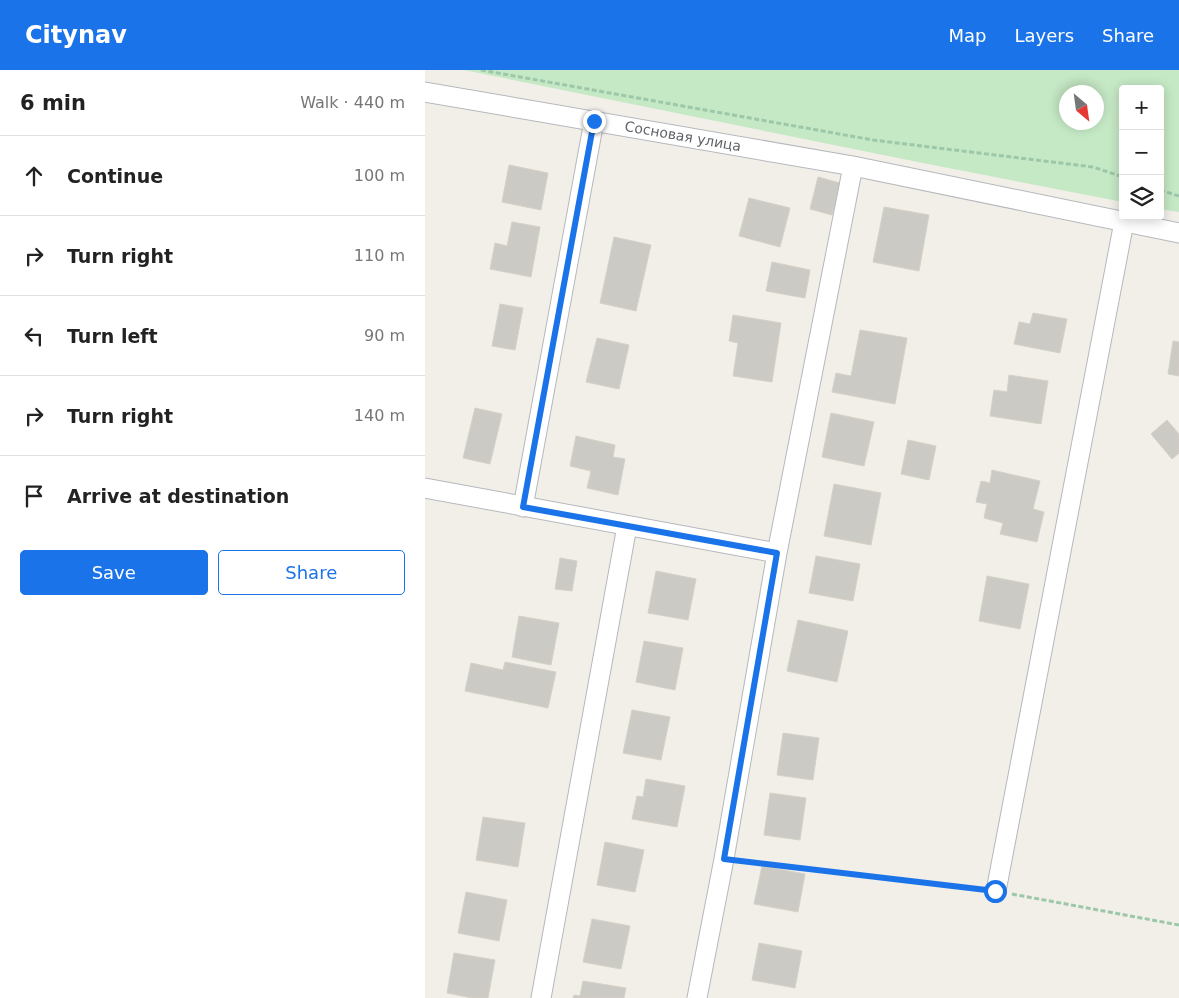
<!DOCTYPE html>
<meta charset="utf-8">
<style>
:root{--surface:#fff;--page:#f2f2f2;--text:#222;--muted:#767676;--line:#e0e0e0;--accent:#1a73e8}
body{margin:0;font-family:"DejaVu Sans",sans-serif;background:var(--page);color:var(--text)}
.controls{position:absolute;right:15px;top:15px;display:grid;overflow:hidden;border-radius:5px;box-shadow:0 2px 12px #0003}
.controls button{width:45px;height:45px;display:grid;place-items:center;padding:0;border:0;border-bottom:1px solid var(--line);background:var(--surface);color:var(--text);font:25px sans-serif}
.compass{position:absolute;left:634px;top:15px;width:45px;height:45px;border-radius:50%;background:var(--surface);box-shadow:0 2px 12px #0003;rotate:151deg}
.stop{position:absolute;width:15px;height:15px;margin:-11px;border:4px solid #1a73e8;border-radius:50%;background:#fff}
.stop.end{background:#1a73e8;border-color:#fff;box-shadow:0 1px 5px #0008}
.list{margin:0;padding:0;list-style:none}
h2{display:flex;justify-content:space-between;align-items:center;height:65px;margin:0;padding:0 20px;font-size:21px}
h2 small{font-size:16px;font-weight:400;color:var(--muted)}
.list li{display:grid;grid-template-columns:32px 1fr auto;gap:15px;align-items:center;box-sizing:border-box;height:80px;padding:0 20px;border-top:1px solid var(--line)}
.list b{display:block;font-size:19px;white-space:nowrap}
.list em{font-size:16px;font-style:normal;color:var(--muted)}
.actions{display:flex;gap:10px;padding:15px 20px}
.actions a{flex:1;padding:11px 0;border:1px solid var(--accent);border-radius:5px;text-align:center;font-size:18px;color:var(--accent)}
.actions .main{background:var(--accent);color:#fff}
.icon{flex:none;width:28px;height:28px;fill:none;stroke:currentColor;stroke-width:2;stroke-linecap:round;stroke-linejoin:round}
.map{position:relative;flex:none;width:754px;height:928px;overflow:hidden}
header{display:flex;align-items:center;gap:30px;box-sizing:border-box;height:70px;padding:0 25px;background:var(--accent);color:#fff}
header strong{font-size:24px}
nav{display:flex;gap:28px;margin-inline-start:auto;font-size:18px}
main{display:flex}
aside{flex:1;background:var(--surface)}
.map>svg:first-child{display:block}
.green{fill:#c5e8c5;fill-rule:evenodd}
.building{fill:#cccac5;stroke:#d6d1c6}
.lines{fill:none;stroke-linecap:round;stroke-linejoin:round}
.minor-casing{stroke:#b5b8bc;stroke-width:21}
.path{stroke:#9cc7a9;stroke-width:3;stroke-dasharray:5 2.5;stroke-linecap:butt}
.minor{stroke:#fff;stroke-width:19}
.route{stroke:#1a73e8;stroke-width:6}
.labels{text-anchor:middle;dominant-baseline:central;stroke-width:4.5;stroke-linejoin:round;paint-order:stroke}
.street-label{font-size:14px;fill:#5f6368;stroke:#fff}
</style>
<header>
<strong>Citynav</strong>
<nav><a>Map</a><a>Layers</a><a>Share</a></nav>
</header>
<main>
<aside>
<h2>6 min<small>Walk · 440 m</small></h2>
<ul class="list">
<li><svg class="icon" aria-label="ahead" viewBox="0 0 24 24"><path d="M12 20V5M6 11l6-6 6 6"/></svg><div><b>Continue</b></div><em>100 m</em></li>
<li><svg class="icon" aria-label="right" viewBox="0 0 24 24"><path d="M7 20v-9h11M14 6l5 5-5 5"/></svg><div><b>Turn right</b></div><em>110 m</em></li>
<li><svg class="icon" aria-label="left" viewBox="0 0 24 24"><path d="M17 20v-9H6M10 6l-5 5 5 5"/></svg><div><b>Turn left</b></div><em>90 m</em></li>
<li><svg class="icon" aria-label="right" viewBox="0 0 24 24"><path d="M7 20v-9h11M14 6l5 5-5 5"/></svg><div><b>Turn right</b></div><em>140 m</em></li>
<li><svg class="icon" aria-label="arrive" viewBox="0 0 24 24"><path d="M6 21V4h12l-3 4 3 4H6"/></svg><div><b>Arrive at destination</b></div></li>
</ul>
<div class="actions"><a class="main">Save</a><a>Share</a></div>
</aside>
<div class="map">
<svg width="754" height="928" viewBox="0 0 754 928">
<rect width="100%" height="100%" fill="#f1efe8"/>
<path class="green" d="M39,0H754V142L735,139V19H698V132L498,93ZM642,22H672V52H642Z"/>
<path class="building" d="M84,95L123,103L116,140L77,132Z
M393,107L415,113L407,145L385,139Z
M324,128L365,138L355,177L314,166Z
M459,137L504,145L494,201L448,192Z
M87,152L115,157L106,207L65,199L70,173L82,176Z
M189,167L226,175L211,241L175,233Z
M347,192L385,200L380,228L341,221Z
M75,234L98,238L90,280L67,276Z
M608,243L642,249L635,283L589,274L594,252L605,254Z
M308,245L356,253L347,312L308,306L313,273L304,271Z
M435,260L482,268L470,334L407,322L411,303L426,306Z
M172,268L204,275L194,319L161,312Z
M748,271L754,272V306L743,304Z
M584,305L623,311L616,354L565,346L569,320L582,322Z
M50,338L77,344L65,394L38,388Z
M406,343L449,352L439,396L397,387Z
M742,350L754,364V383L747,389L726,364Z
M151,366L190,375L188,387L200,389L193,425L162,418L166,401L145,396Z
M483,370L511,376L504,410L476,404Z
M567,400L615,411L608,439L619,442L612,472L575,464L578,453L559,448L562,434L551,432L556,411L565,413Z
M409,414L456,423L446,475L399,466Z
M391,486L435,494L428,531L384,523Z
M135,488L152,491L147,521L130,519Z
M231,501L271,509L263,550L223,543Z
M562,506L604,514L595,559L554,551Z
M94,546L134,553L126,595L87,587Z
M373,550L423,561L412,612L362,601Z
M219,571L258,578L250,620L211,612Z
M80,592L131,602L123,638L40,621L46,593L78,600Z
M207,640L245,647L236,690L198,683Z
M358,663L394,668L388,710L352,705Z
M221,709L260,716L252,757L207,749L212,726L218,727Z
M345,723L381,728L375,770L339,765Z
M58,747L100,753L93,797L51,790Z
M180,772L219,780L210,822L172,815Z
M337,796L380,804L373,842L329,834Z
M41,822L82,830L74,871L33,863Z
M167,849L205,856L196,899L158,892Z
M334,873L377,881L370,918L327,910Z
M29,883L70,890L63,928H47L22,923Z
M158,911L201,918L199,928H148L149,925L155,926Z"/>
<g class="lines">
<g class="minor-casing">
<path id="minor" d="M0,22L428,96L754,163
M0,418L352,483
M98,437L169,51
M571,821L699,152
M116,928L202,456
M272,928L299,789L352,483L428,96"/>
</g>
<path class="path" d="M56,0L448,70L668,97L698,107
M735,120L754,126
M317,791L554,819
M587,824L754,855"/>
<use href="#minor" class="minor"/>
</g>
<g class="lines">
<path class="route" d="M169,51L98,437L352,483L299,789L570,821"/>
</g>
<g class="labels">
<g class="street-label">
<text transform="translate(258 66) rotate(10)">Сосновая улица</text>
</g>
</g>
</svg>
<div class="controls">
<button>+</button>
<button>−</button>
<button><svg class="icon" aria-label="layers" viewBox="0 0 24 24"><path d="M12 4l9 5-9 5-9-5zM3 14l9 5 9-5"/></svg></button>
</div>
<svg class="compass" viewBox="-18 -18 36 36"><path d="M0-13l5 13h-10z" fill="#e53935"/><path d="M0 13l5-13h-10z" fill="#767676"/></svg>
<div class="stop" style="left:570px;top:821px"></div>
<div class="stop end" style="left:169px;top:51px"></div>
</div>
</main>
